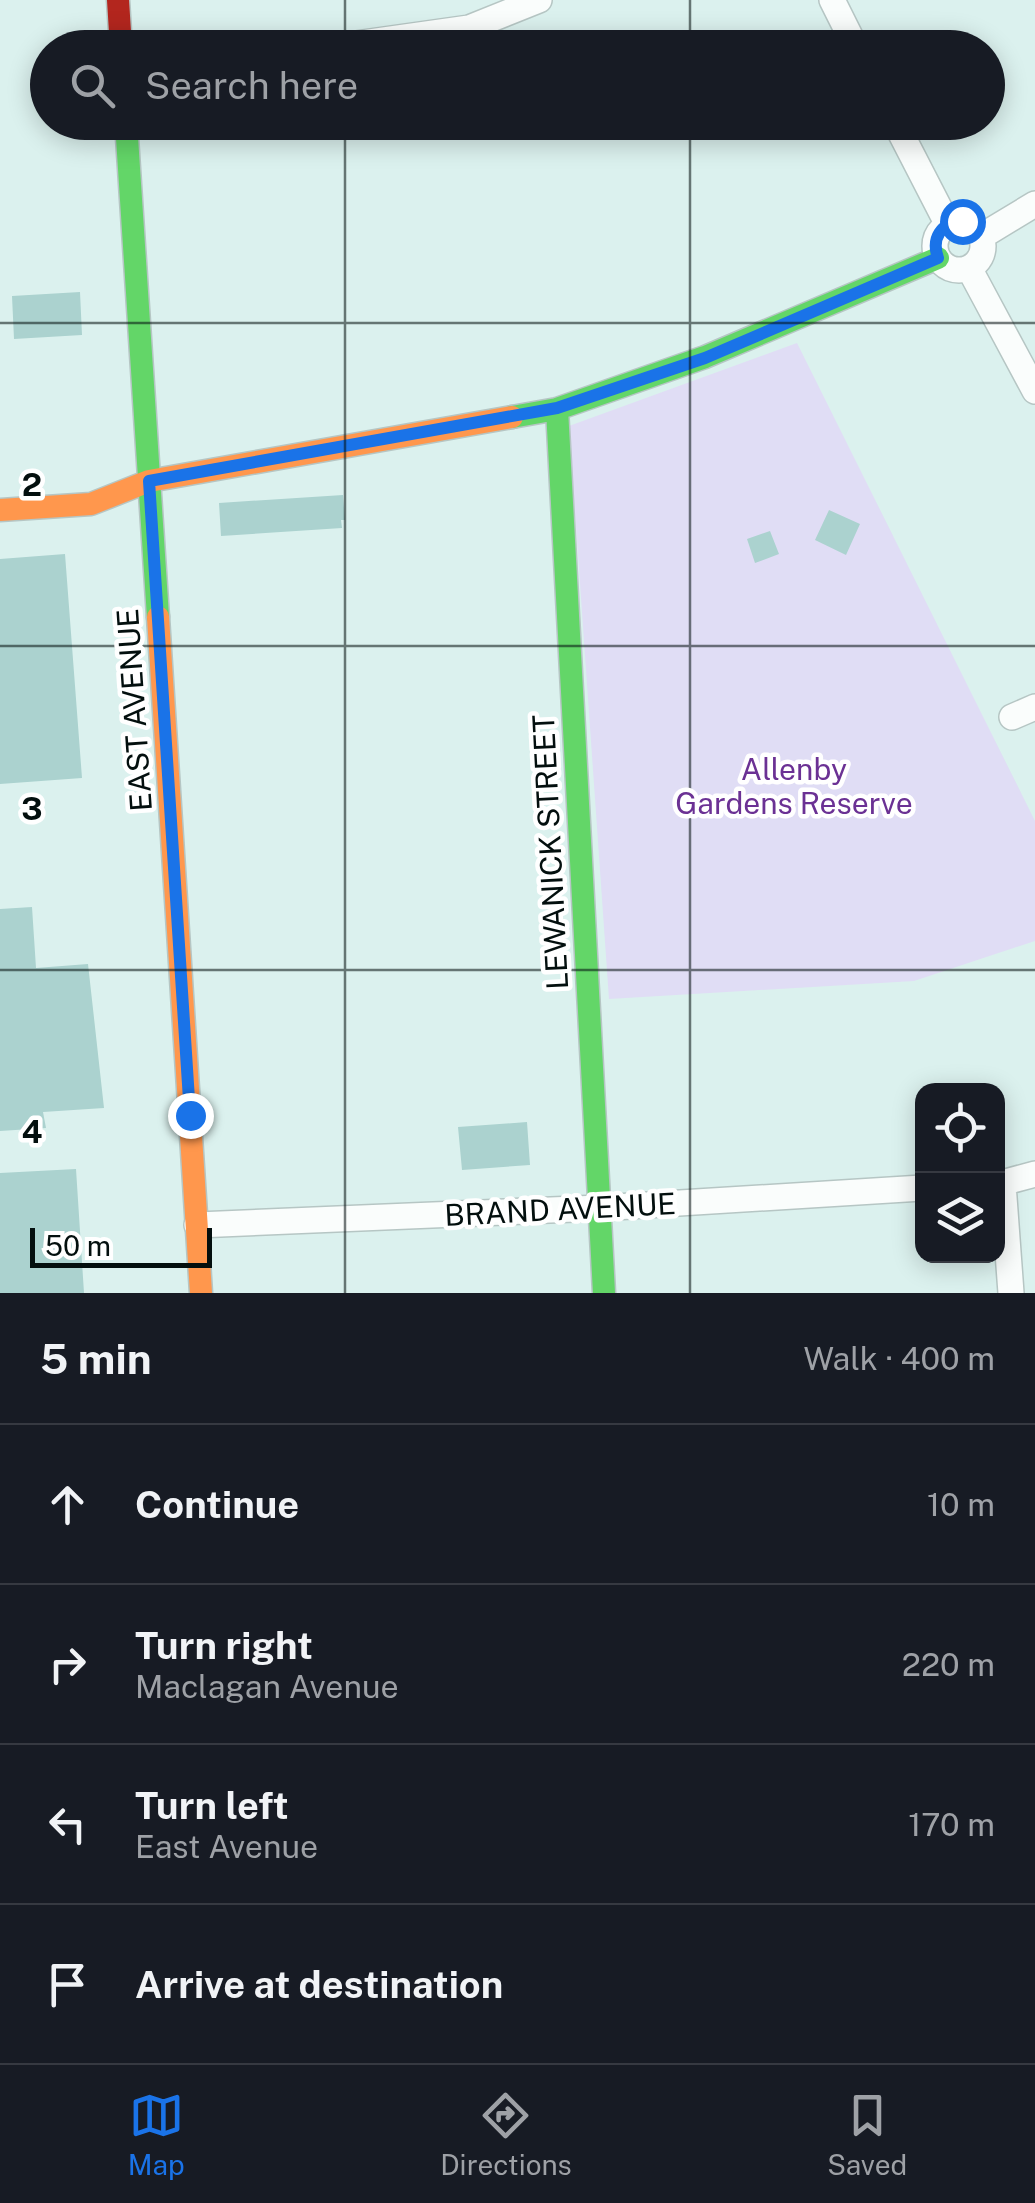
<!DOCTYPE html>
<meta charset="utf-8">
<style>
:root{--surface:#171b24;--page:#242831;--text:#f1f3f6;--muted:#9ea1a6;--line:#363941;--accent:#1a73e8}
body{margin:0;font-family:"Public Sans",sans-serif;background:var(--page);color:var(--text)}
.controls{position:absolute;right:30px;bottom:30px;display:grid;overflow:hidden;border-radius:20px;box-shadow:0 5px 25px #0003}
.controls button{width:90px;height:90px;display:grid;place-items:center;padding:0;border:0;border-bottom:2px solid var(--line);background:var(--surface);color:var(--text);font:50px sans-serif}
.scale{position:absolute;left:30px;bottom:25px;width:182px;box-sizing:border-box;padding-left:10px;border:5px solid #030f0e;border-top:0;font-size:28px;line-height:35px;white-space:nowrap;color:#030f0e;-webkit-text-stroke:8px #fff;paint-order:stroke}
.stop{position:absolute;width:30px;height:30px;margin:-22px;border:8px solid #1a73e8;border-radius:50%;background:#fff}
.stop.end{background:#1a73e8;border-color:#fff;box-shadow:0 2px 10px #0008}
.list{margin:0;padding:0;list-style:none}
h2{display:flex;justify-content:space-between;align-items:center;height:130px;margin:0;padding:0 40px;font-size:42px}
h2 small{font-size:32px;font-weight:400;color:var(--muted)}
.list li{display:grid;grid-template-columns:65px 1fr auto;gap:30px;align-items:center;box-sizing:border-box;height:160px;padding:0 40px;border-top:2px solid var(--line)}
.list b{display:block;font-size:38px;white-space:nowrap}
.list p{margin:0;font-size:32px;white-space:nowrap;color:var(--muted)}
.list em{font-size:32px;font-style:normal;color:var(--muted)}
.icon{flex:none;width:55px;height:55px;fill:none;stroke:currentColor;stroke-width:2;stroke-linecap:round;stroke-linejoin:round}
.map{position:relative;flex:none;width:1035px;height:1293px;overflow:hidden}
.search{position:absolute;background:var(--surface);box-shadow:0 5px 25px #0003;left:30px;right:30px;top:30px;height:110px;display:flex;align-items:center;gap:25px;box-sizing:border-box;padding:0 35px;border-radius:55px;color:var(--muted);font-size:38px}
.sheet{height:770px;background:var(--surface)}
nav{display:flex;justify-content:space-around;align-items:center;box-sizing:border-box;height:140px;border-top:2px solid var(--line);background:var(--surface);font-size:28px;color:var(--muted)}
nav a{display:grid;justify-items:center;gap:5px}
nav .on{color:var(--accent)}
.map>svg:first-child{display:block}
.green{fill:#e0ddf5}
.building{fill:#abd2cf}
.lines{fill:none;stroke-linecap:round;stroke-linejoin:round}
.street-casing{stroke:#b6c6c4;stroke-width:28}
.fast-casing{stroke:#b6c6c4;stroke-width:25}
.slow-casing{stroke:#b6c6c4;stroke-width:25}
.jam-casing{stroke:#b6c6c4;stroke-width:25}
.street{stroke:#fafdfc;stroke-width:25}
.fast{stroke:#63d668;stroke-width:22}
.slow{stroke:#ff974d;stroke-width:22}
.jam{stroke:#b3261e;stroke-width:22}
.route{stroke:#1a73e8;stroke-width:12}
.grid{fill:none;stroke:#030f0e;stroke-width:2.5;stroke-opacity:0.55}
.labels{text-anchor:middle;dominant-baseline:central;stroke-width:9;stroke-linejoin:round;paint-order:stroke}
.street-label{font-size:30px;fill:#030f0e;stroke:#fff}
.park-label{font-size:30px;fill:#6b3194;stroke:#fff}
.grid-label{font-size:32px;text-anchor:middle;font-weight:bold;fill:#030f0e;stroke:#fff;stroke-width:9;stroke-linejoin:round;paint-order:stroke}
</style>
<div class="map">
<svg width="1035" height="1293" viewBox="0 0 1035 1293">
<rect width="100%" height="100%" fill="#dbf1ee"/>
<path class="green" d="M797,343L1035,821V941L914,981L609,999L569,426Z"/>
<path class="building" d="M80,292L82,335L14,339L12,296Z
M343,495L345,520H341L342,528L221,536L219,503Z
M829,510L860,524L846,555L815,540Z
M770,531L779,554L755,563L747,539Z
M65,554L82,778L0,784V559Z
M32,907L36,968L88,964L104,1108L43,1112L46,1128L0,1131V909Z
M527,1122L530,1165L462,1170L458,1127Z
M76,1169L84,1293H0V1173Z"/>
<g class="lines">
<g class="street-casing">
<path id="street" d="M832,0L856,48
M327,48L469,28L539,0
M895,122L948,225
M935 246a24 24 0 1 1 48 0a24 24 0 1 1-48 0Z
M982,236L1035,204
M969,268L1035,391
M1012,717L1035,707
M998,1184L1035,1174
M1003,1184L1011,1293
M197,1225L599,1208L922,1188"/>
</g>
<g class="fast-casing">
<path id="fast" d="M126,122L158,617
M557,409L604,1293
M512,417L557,409L705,357L938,258"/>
</g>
<g class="slow-casing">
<path id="slow" d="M0,510L91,504L149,481L512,417
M158,617L201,1293"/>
</g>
<g class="jam-casing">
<path id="jam" d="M118,0L121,48"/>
</g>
<use href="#street" class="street"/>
<use href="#fast" class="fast"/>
<use href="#slow" class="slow"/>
<use href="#jam" class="jam"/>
</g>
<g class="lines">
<path class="route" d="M190,1115L149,481L557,408L705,358L938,258C931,238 941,223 962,221"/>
</g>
<path class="grid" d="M345,0V48M690,0V48M345,122V1293M690,122V1293M0,323H1035M0,646H1035M0,970H1035"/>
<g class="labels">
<g class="street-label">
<text transform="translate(134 710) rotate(-94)">EAST AVENUE</text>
<text transform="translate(550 852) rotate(-93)">LEWANICK STREET</text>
<text transform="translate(560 1209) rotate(-3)">BRAND AVENUE</text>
</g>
<g class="park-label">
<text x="794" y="769">Allenby<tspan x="794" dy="34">Gardens Reserve</tspan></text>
</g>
</g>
<g class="grid-label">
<text x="32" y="496">2</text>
<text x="32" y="820">3</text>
<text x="32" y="1143">4</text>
</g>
</svg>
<div class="controls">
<button><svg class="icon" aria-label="locate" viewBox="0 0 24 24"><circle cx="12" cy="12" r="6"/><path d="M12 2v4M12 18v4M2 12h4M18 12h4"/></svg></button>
<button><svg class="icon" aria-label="layers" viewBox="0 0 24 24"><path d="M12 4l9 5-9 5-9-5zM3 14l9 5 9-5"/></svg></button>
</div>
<div class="scale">50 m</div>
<div class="stop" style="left:962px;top:221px"></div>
<div class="stop end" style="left:190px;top:1115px"></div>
<div class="search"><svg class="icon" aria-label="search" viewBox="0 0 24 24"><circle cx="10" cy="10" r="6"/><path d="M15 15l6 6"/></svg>Search here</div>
</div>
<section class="sheet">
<h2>5 min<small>Walk · 400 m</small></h2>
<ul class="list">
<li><svg class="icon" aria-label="ahead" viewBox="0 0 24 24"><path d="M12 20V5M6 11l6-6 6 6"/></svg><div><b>Continue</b></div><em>10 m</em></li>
<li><svg class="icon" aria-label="right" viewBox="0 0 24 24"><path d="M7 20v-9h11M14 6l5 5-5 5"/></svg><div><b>Turn right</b><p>Maclagan Avenue</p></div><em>220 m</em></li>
<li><svg class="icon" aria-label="left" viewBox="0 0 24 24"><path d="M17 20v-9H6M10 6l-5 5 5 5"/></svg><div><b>Turn left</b><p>East Avenue</p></div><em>170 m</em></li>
<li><svg class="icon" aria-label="arrive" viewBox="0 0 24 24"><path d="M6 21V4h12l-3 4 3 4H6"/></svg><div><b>Arrive at destination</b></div></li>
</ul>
</section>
<nav>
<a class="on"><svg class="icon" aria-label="map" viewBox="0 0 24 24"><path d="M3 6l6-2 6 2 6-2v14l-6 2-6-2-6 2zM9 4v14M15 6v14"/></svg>Map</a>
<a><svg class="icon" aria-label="directions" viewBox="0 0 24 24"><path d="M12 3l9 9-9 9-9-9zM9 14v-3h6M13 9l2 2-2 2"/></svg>Directions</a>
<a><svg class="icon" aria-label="saved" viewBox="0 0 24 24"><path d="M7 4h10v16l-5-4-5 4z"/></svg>Saved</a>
</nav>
